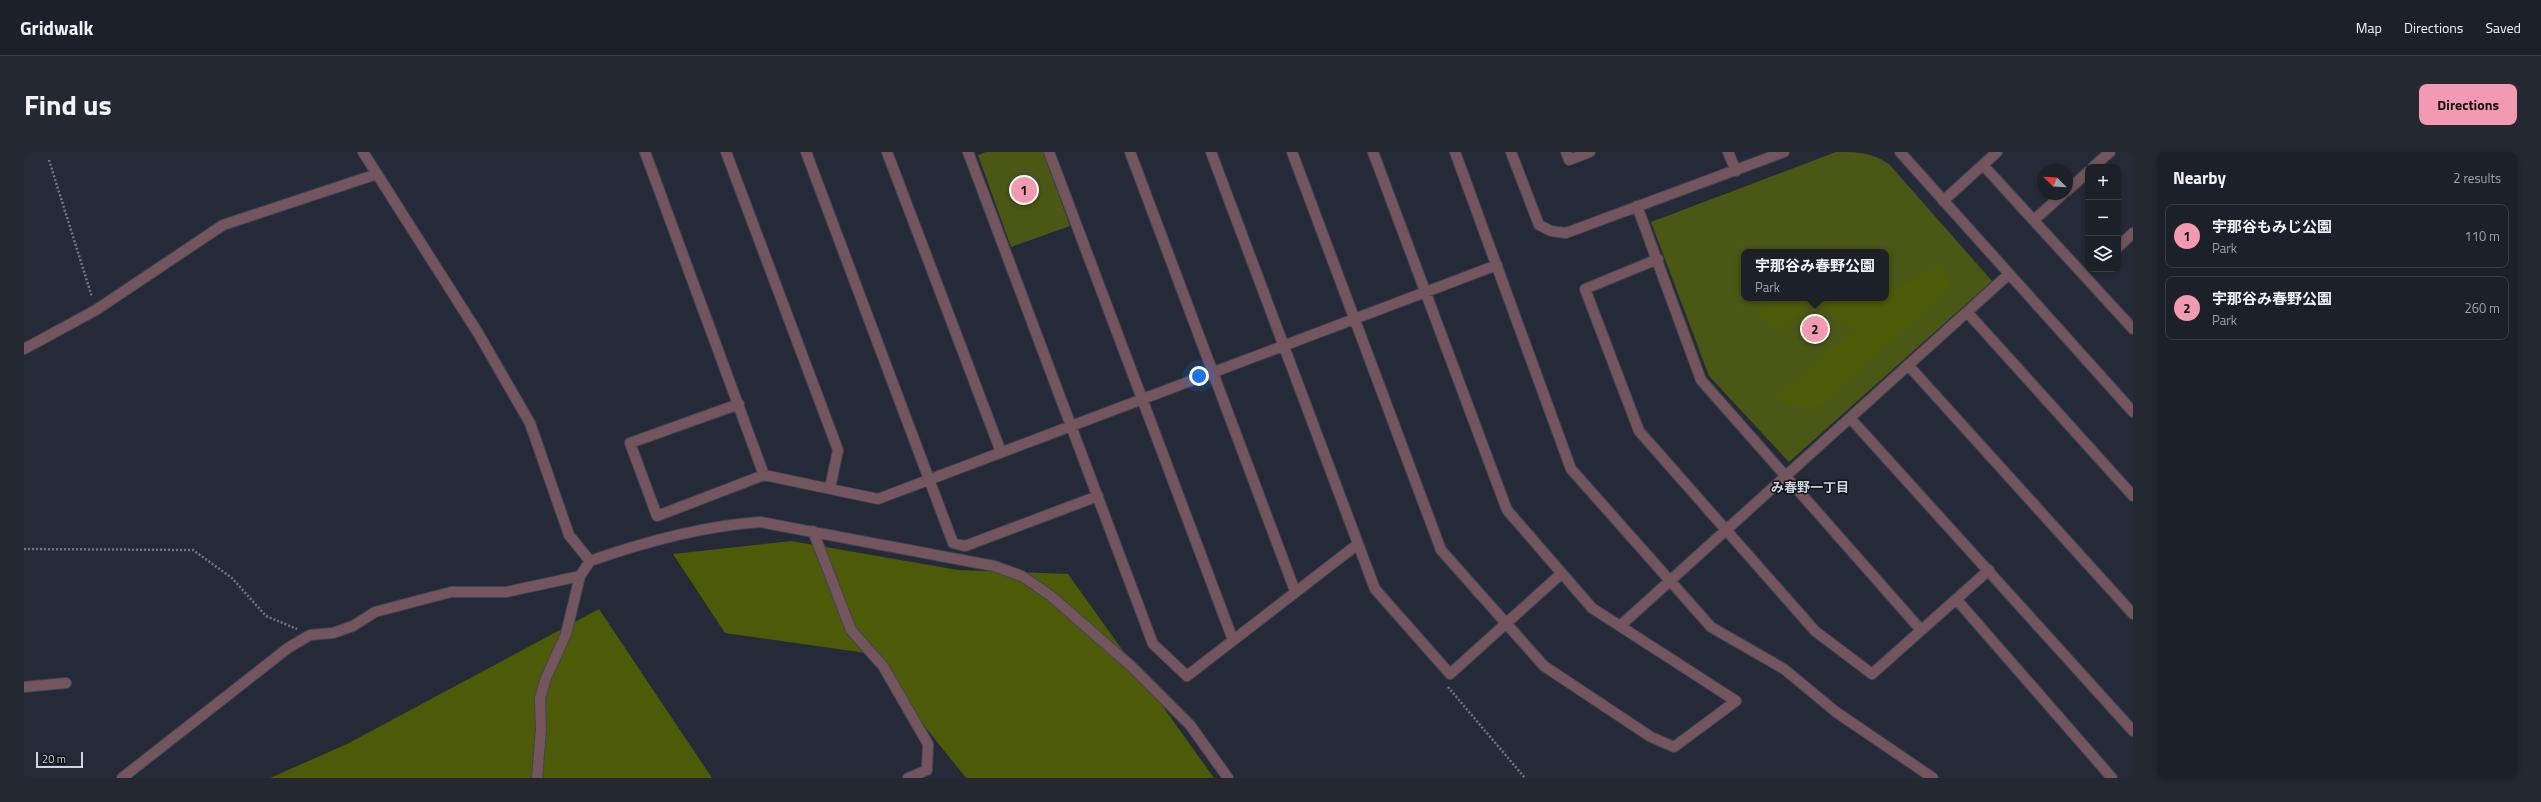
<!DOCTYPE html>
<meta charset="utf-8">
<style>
:root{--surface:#1b2029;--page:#242831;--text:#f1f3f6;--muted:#a0a3a8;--line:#393e46;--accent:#f19ab2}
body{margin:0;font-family:"Titillium Web","Noto Sans JP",sans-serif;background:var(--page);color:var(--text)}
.controls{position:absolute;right:12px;top:12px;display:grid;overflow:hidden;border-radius:8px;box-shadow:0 2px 6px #0003}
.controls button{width:36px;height:36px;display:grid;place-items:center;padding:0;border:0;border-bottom:1px solid var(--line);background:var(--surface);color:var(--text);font:20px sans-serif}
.compass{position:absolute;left:2013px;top:12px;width:36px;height:36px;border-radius:50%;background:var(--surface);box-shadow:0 2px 6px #0003;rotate:294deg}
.scale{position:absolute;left:12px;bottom:10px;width:47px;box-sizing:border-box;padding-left:4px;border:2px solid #d0d4dd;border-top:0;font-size:11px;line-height:14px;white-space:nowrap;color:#d0d4dd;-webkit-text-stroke:3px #101319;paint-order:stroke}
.you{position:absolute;left:1175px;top:224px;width:14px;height:14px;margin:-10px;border:3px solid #fff;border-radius:50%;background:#1a73e8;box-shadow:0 0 0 6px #1a73e833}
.badge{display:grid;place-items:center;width:26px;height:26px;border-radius:50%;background:var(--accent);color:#111;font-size:13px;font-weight:700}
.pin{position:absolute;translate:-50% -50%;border:2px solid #fff;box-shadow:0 1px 4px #0006}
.popup{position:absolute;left:1717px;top:97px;width:148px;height:52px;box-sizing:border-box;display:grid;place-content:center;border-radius:8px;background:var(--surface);filter:drop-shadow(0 1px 3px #0005);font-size:13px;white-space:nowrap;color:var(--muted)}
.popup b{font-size:15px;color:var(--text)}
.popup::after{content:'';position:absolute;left:50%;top:100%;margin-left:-8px;border:8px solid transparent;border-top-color:var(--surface)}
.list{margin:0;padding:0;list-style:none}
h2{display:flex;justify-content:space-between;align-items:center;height:52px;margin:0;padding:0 16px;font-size:17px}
h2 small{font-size:13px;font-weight:400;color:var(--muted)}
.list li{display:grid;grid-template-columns:26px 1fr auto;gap:12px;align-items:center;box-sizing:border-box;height:64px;margin:0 8px 8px;padding:0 8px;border:1px solid var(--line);border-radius:8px}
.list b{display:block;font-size:15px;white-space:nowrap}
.list p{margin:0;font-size:13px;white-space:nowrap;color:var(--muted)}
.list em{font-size:13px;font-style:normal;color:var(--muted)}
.icon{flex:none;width:22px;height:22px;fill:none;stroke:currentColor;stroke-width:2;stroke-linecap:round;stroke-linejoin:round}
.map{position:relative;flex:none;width:2109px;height:626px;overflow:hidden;border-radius:8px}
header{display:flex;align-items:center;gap:24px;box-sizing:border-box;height:56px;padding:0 20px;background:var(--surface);border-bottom:1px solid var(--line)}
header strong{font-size:19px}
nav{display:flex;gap:22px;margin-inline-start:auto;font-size:14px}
.intro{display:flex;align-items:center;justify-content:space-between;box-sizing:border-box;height:96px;padding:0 24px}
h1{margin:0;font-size:28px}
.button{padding:10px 18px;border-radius:8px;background:var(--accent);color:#111;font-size:14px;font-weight:700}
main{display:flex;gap:24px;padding:0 24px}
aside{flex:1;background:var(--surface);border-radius:8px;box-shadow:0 2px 6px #0003}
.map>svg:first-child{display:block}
.green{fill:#4b5714;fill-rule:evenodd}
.forest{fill:#4d5a07}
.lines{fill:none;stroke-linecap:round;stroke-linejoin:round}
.minor-casing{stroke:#404552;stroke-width:12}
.path{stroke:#737883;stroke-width:2.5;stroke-dasharray:2 2;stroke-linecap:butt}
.minor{stroke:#75555d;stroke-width:10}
.labels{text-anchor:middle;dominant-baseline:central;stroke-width:3;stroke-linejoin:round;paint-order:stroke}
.neighbourhood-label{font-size:13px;font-weight:bold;fill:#d0d4dd;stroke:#101319}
</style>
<header>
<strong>Gridwalk</strong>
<nav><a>Map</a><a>Directions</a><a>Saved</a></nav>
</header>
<div class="intro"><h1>Find us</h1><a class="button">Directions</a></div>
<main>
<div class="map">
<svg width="2109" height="626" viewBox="0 0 2109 626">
<rect width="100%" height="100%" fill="#242a37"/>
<path class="green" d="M962,0H1019L1046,74L987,95L954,3Z
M1812,0C1835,0 1846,0 1865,12L1968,129L1765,310L1685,224L1627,70ZM1720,100H1862V146H1720Z"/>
<path class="forest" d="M1819,92L1826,100H1809Z
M1917,110L1926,137L1790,259L1750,246L1830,177L1790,150L1755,180L1732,161L1751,146H1862V139L1864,141Z
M767,389L934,418L1044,422L1190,626H942L842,501L701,481L649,402Z
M575,457L688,626H246L323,592Z"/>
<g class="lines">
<g class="minor-casing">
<path id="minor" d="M339,0L454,181L506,271L545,383L566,409C620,390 678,374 736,370L970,414L998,424L1027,444L1107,514L1166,573L1204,626
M621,0L740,323
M702,0L814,298L806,336
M782,0L929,391L941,394L1074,344
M863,0L977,300
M944,0L1129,492L1163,524L1334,392
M1025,0L1209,488
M1106,0L1271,439
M1187,0L1351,437L1426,522L1538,421
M1268,0L1417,398L1520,514L1627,585L1650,595L1712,549L1568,456L1483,358L1349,0
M1431,0L1547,317L1687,475L1760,517L1812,560L1909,626
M1487,0L1515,73L1527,79L1542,81L1760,0
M1542,0L1545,8L1566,0
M1704,0L1712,19
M1876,0L2109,260
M1959,13L2109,177
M2069,15L2086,0
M2043,39L2064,20
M1919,49L1973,0
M1613,54L1677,228L1897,478
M2010,68L2039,42
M2094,95L2109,81
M1634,107L1561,137L1615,279L1791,479L1848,522L1965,418
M1943,160L2109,344
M0,197L72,158L199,73L353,22
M1884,213L2109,462
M715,252L606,291L633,364L740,323L854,347L1473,113
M1826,266L2109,579
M789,379L827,478L859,514L904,592L903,618L884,626
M1932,447L2088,626
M1596,474L1985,122
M0,535L42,531
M98,626L264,496L286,483L309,481L329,474L351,460L427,440H482L556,424L566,409
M513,626L517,577L516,546L522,526L542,482L556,424"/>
</g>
<path class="path" d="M25,8L68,145
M0,397L169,398L208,426L242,464L273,477
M1424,535L1501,626"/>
<use href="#minor" class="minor"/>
</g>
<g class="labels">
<g class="neighbourhood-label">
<text x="1786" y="335">み春野一丁目</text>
</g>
</g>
</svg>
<div class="controls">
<button>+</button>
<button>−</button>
<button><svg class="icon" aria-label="layers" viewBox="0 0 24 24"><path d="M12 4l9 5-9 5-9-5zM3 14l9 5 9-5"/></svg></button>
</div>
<svg class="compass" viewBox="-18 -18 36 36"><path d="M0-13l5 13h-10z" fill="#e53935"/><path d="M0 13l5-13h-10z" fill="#a0a3a8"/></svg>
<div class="scale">20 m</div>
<div class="you"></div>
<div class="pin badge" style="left:1000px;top:38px">1</div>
<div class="pin badge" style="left:1791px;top:177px">2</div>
<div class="popup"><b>宇那谷み春野公園</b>Park</div>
</div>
<aside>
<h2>Nearby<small>2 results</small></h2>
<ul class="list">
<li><span class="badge">1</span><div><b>宇那谷もみじ公園</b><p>Park</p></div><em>110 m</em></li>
<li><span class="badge">2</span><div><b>宇那谷み春野公園</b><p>Park</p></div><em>260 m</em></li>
</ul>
</aside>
</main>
